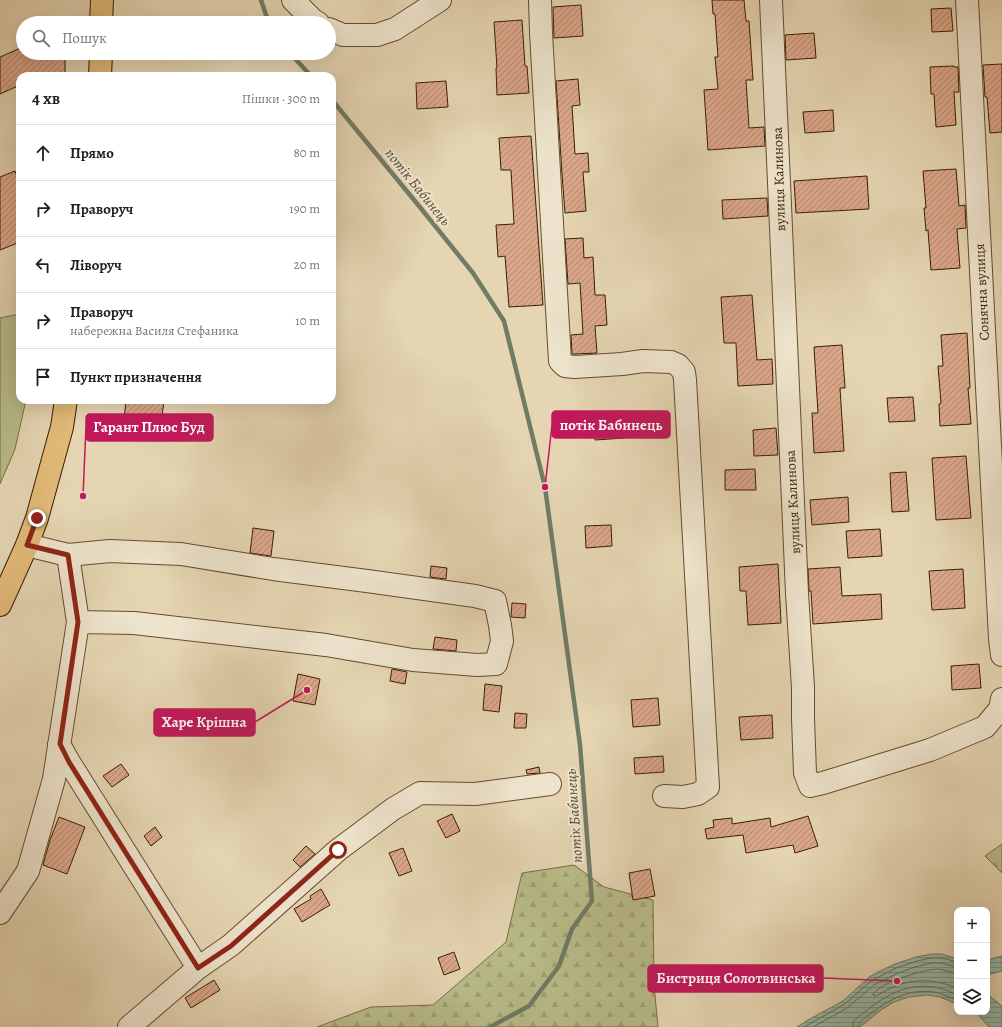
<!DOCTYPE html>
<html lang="uk">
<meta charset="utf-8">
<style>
:root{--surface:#fff;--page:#f6f6f6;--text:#202124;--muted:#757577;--line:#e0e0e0}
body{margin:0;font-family:Alegreya,serif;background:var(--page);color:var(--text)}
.controls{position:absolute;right:12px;bottom:12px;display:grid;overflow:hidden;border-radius:8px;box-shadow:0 4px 16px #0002}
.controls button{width:36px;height:36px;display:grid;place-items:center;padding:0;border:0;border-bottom:1px solid var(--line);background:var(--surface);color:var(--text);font:20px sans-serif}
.stop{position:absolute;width:12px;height:12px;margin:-9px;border:3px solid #8f2418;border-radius:50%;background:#fff}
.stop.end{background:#8f2418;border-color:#fff;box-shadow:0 1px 4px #0008}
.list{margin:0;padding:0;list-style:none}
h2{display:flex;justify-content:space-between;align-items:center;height:52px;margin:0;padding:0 16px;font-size:17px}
h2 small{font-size:13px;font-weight:400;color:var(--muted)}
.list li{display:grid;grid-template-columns:26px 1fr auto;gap:12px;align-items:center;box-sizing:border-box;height:56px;padding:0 16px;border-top:1px solid var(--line)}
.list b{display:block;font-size:15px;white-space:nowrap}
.list p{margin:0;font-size:13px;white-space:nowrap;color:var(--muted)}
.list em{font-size:13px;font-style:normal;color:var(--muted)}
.icon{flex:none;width:22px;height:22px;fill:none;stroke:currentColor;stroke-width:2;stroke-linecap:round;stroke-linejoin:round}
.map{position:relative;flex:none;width:1002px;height:1027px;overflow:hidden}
.search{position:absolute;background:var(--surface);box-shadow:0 4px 16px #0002;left:16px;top:16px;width:320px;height:44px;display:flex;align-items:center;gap:10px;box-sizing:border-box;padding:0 14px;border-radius:22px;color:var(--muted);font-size:15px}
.panel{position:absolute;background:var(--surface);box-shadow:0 4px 16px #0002;left:16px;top:72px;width:320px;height:332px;border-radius:12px}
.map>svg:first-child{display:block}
.forest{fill:url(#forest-firs);stroke:#796d45}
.garden{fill:#b8bc89;stroke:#796d45}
.water{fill:url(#water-rules);stroke:#717b66}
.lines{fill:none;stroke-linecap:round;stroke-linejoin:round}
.shore{stroke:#686c55;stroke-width:1}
.stream{stroke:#717b66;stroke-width:4.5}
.building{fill:url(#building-hatch);stroke:#3a1e01}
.minor-casing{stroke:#654c2d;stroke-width:24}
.major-casing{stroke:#3a1e01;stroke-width:24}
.minor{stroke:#eee4cd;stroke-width:22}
.major{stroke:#e2ba79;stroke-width:22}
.route{stroke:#8f2418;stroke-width:5}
.labels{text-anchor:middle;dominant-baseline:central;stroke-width:4;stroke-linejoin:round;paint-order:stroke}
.street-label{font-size:14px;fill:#3a1e01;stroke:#eee4cd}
.water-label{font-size:15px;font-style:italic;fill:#564c33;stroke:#eee4cd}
.leader{fill:none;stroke:#c2185b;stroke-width:1.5}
.callout-dot{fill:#c2185b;stroke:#eee4cd;stroke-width:1.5}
.callout{fill:#c2185b;stroke:#c2185b;stroke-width:1.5}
.callout-label{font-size:15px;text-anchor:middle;font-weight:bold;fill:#fff}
</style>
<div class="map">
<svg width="1002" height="1027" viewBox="0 0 1002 1027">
<defs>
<pattern id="forest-firs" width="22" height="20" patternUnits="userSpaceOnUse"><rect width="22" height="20" fill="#b8bc89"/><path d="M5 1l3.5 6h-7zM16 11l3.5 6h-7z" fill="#9fa174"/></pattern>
<pattern id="water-rules" width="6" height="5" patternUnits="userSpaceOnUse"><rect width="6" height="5" fill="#96b9a9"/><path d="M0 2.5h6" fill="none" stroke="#7b9687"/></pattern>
<pattern id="building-hatch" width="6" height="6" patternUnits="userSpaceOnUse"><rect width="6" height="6" fill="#dba78a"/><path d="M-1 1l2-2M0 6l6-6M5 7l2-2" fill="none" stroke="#b3876e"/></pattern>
</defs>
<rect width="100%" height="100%" fill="#e5d5b2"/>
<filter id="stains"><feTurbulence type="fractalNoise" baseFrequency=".005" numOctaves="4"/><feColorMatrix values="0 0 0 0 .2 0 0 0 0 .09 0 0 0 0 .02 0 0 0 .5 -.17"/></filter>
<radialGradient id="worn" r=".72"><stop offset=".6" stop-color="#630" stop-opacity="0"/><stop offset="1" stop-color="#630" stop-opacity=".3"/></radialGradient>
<path class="forest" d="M1002,844V873L985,856Z
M574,865L604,887L653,900L654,985L658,1027H317L371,1007L433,1005L506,942L522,873Z"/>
<path class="garden" d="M20,314V400H26L15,449L0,484V318Z"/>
<path class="water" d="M931,954H942L957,959V1004L940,997L927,995L909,997L894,1002L881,1010L860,1027H797L808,1020L843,1001L869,977L880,971L895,964L916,957Z
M1002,956V971L987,975V960Z
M987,994L1002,1006V1027H989L976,1012H987Z"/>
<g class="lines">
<path class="shore" d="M957,973C951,973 945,970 939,969C924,969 882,982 873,994L874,996H876C904,979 927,976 957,988
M804,1027L845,1004L871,981L896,968L917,961L931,958H942L957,962
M813,1027L847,1008L874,985L898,973L918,966L932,963H941L957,967
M853,1027V1022L856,1019C881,998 907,979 943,989C947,990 952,993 957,995
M858,1027C859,1021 865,1018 870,1014C891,998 912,987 939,993C945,995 951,998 957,1000"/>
<path class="stream" d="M261,0L266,15L270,23
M290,53L311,76
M332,100L419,206L473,273L504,321L545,487L580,745L592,901L572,929L559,966L529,1006L490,1027"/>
</g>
<path class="building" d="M712,0H744L746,21H749L753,80H746L749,128L764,127L765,146L708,150L704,90L718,89L715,57H718L715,14H713Z
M581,5L583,36L554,38L553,7Z
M951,8L953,31L932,32L931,9Z
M522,20L525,66H527L529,93L497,95L496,68H497L494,22Z
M814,33L816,58L786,60L785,35Z
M23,47V53H65V76H20V85L0,94V57Z
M1002,64V132L990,133L987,97H985L983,65Z
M954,66V67H958L959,92H954L956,125L936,127L934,94H931L930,67Z
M578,79L580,105L572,106L575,154L588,153L589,172H583L586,211L565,213L562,174L556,81Z
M446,81L448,107L417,109L416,83Z
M833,110L834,131L805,133L803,112Z
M531,136L543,305L509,307L505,256L498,257L496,225L514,224L511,170H501L499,138Z
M956,169L959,206L965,205L966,228L957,229L960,268L931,270L928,230L926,231L924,208H926L923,171Z
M15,171L20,185V242L0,250V177Z
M867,176L869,209L796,213L794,181Z
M767,198L768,216L723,219L722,200Z
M583,238L584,258L593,257L595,295H605L607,325L595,326L597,353L575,354H572L571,335L583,334L580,283L568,284L565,239Z
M752,295L757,360L772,359L773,384L738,386L736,343H724L721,297Z
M967,333L970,388H968L971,424L940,426L939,404L941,403L938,366H943L941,335Z
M842,345L845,388H840L844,451L814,453L812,413H818L814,347Z
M913,397L915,421L889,422L887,398Z
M126,400H164L161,424L124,420Z
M623,411L625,438L595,440L593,413Z
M776,428L778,455L754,456L753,430Z
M966,456L971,518L936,520L932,458Z
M755,469L756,490H725V470Z
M906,472L909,511L892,512L890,473Z
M848,497L849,522L812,525L810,500Z
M611,525L612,546L586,548L585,526Z
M253,528L274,531L271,556L250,553Z
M880,529L882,556L848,558L846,531Z
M778,564L781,623L748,625L746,591H740L739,567Z
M431,566L447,568L446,579L430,577Z
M840,567L842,596L881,594L882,619L813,624L811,591H809L808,569Z
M963,569L965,608L932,610L929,571Z
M512,603L526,604L525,618L511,617Z
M435,637L457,640L456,651L433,649Z
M979,664L981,688L952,690L951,666Z
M392,669L407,672L405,684L390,681Z
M298,674L320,679L315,705L293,701Z
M485,684L502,686L499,712L483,710Z
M658,698L660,725L633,727L631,700Z
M515,713L527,714L526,728H514Z
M772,715L773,738L741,740L739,717Z
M663,756L664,772L635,774L634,758Z
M121,764L129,775L112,787L103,776Z
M539,767L540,773L527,774L526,770Z
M452,814L460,831L446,838L437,821Z
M808,816L818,846L795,853L793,845L746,853L743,835L707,839L705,829L714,827L713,820L732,818V824L770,818L771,827Z
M59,817L85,827L67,874L43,865L50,840Z
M155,827L162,837L151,846L144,836Z
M306,846L315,854L300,867L293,860Z
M403,848L412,871L399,876L389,853Z
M650,869L655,896L633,900L629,873Z
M321,889L330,905L302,922L294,909L311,899L310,896Z
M454,952L460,969L444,975L438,958Z
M214,980L220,990L191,1008L185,998Z"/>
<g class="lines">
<g class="minor-casing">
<path id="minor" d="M293,0L313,20L318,23
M540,0L541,33L560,361L565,366L575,367L622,364L643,361L671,362L678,365L684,372L685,380L708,787L698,794L683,797L664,796
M771,0L797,593L803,688V718L805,773L810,786L823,783L930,750L985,727L1000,709L1002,699
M967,0L1000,639L1002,655
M329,29L343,35H377L395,29L440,0
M68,555L110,551L181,554L273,569L367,581L475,596L495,601L500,625L502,641L496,664L477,665L413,660L326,645L134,623L78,622
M59,744L69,762L198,968
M0,913L28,871L54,779L78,622L68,555L27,545
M129,1027L198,968L231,945L338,850L393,809L420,793L475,794L550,784"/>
</g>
<g class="major-casing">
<path id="major" d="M101,23L102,0
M100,76L101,53
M0,605L27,545L37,518L62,427L66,400"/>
</g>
<use href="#minor" class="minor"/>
<use href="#major" class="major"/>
</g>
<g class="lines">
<path class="route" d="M37,518L27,545L68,555L78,622L60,744L69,762L198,968L231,946L338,850"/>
</g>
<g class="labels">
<g class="street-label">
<text transform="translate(779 179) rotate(-92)">вулиця Калинова</text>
<text transform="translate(982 292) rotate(-93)">Сонячна вулиця</text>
<text transform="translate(793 502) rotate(-93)">вулиця Калинова</text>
</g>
<g class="water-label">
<text transform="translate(418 187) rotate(51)">потік Бабинець</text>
<text transform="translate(574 816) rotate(-94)">потік Бабинець</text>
</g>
</g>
<path class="leader" d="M545 487L552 425M83 496L86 427M307 690L255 722M897 981L823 978"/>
<g class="callout-dot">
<circle cx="545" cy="487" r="4"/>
<circle cx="83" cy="496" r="4"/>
<circle cx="307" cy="690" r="4"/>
<circle cx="897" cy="981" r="4"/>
</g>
<g class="callout">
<rect x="552" y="411" width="118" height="27" rx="4"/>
<rect x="86" y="414" width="127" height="27" rx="4"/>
<rect x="154" y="709" width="101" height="27" rx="4"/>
<rect x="648" y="965" width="175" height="27" rx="4"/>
</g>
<g class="callout-label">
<text x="611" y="430">потік Бабинець</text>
<text x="149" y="432">Гарант Плюс Буд</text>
<text x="204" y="727">Харе Крішна</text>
<text x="736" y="983">Бистриця Солотвинська</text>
</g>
<rect width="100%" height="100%" filter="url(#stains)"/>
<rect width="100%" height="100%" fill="url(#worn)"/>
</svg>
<div class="controls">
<button>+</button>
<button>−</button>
<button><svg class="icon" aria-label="layers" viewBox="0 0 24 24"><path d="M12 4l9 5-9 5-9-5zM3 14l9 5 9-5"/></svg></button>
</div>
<div class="stop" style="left:338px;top:850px"></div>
<div class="stop end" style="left:37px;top:518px"></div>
<div class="search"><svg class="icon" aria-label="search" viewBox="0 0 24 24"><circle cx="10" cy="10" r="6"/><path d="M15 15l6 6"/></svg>Пошук</div>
<section class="panel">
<h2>4 хв<small>Пішки · 300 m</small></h2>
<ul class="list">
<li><svg class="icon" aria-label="ahead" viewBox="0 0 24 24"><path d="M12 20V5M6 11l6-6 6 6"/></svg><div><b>Прямо</b></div><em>80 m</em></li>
<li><svg class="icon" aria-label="right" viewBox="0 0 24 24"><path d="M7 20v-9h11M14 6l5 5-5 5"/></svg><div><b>Праворуч</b></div><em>190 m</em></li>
<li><svg class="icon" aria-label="left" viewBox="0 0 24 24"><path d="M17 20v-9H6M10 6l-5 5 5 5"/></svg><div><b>Ліворуч</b></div><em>20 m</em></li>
<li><svg class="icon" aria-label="right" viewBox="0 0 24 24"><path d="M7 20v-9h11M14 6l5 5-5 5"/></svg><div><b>Праворуч</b><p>набережна Василя Стефаника</p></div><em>10 m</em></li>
<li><svg class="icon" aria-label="arrive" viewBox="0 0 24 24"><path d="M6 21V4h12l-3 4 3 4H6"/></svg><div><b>Пункт призначення</b></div></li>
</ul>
</section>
</div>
